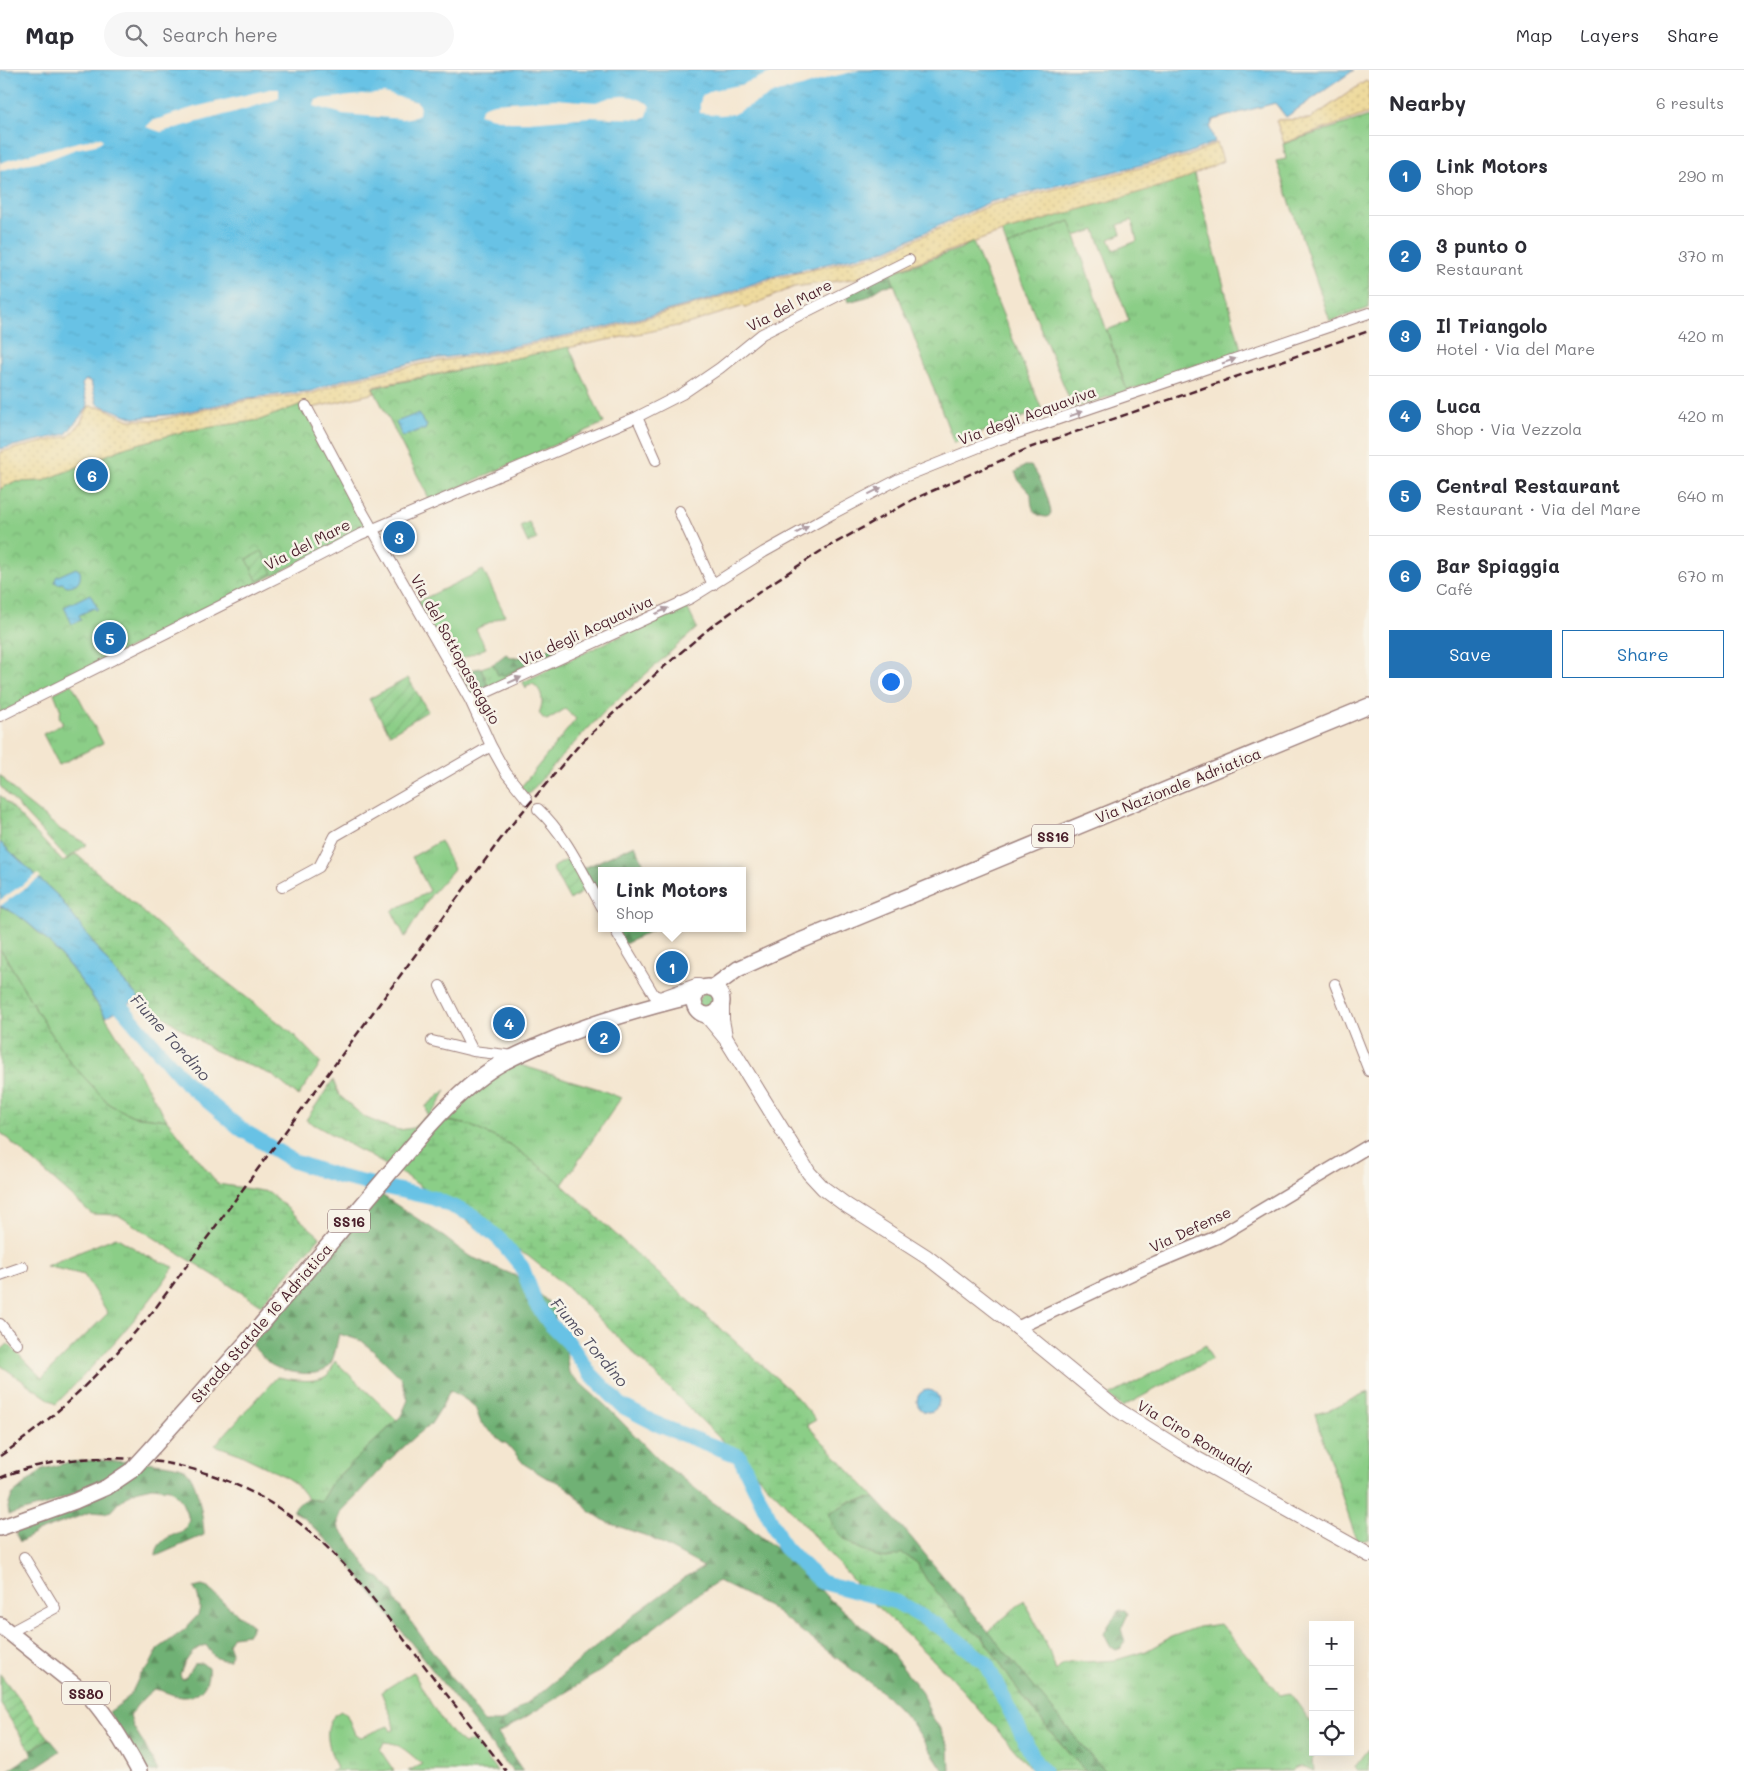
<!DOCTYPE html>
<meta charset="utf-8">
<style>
:root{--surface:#fff;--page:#f7f7f7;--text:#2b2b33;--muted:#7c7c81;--line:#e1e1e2;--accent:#1f6fb2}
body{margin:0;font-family:Mali,sans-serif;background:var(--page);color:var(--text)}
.controls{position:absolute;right:15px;bottom:15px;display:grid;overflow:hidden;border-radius:0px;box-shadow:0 5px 20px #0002}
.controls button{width:45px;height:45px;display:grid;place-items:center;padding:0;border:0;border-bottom:1px solid var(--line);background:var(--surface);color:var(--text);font:25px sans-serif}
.you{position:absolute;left:890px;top:611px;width:18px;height:18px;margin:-12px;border:4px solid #fff;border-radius:50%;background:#1a73e8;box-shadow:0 0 0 8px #1a73e833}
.badge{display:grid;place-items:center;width:32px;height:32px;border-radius:50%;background:var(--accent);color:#fff;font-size:16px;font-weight:700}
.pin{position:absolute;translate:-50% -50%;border:2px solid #fff;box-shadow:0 1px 5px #0006}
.popup{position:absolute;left:598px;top:797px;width:148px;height:65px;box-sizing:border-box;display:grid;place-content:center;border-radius:0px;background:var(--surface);filter:drop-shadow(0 1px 4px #0005);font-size:16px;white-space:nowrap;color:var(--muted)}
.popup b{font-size:19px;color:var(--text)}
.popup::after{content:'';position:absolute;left:50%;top:100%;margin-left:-10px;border:10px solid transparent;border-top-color:var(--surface)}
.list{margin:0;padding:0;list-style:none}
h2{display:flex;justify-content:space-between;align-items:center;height:65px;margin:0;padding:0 20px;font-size:21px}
h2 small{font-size:16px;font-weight:400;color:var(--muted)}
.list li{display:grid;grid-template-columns:32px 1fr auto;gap:15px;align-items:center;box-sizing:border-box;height:80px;padding:0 20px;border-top:1px solid var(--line)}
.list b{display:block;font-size:19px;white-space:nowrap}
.list p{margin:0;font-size:16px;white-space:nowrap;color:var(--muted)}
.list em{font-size:16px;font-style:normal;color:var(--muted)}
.actions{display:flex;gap:10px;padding:15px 20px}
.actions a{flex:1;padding:11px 0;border:1px solid var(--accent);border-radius:0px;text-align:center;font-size:18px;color:var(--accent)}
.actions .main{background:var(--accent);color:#fff}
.icon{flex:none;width:28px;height:28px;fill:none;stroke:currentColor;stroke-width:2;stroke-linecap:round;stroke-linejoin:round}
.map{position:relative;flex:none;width:1369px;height:1701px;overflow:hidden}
header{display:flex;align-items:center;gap:30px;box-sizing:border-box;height:70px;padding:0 25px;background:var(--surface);border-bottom:1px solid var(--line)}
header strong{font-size:24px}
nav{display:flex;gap:28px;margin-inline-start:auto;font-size:18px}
.search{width:350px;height:45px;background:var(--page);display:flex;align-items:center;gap:12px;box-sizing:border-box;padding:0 18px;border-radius:28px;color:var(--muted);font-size:19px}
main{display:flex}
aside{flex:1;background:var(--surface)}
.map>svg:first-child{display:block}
.grass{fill:url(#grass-tufts);stroke:#6a7659;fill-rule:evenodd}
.forest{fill:url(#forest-firs);stroke:#5d6850;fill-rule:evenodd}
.wetland{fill:url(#wetland-marsh);stroke:#6a7659}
.sand{fill:url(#sand-dots);stroke:#9c7c64}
.park{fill:url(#park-crowns);stroke:#6a7659}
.garden{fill:url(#garden-furrows);stroke:#6a7659}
.pitch{fill:#8bce87;stroke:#6a7659}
.water{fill:url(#water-ripples);stroke:#587088}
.pier{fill:#f4e6d0}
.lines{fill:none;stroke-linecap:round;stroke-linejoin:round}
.river{stroke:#67c2e5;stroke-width:15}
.minor-casing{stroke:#9f827e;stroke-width:12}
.tertiary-casing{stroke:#9f827e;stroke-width:15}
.secondary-casing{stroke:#9f827e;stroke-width:16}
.primary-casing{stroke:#9f827e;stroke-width:18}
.minor{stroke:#fff;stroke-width:10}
.tertiary{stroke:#fff;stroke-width:12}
.secondary{stroke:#fff;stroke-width:14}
.primary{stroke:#fff;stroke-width:15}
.rail{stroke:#4a1f2b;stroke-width:2.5;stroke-dasharray:8 4;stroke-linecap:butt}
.primary-bridge-casing{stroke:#9f827e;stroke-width:18;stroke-linecap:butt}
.primary-bridge{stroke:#fff;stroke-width:15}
.oneway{fill:#ae9aa0}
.labels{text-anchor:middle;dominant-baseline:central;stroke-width:5;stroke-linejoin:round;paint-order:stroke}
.shield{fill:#f7f3e8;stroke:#7e5f64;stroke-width:1}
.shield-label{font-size:14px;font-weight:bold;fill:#4a1f2b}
.street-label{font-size:15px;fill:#4a1f2b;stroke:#f7f3e8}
.water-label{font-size:16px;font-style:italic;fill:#535063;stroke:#f7f3e8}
</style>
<header>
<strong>Map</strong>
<div class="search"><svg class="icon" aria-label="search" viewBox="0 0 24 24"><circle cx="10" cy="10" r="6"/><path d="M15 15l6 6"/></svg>Search here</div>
<nav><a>Map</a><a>Layers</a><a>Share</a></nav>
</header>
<main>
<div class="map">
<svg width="1369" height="1701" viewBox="0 0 1369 1701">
<defs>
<pattern id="grass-tufts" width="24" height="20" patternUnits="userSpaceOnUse" patternTransform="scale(1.25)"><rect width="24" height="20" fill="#8bce87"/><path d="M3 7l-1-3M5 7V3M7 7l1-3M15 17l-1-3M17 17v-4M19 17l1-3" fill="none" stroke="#79b075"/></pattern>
<pattern id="forest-firs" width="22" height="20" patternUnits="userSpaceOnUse" patternTransform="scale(1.25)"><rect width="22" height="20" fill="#70b174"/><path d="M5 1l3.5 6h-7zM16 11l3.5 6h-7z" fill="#5e8f5f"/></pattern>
<pattern id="wetland-marsh" width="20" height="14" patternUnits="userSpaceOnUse" patternTransform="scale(1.25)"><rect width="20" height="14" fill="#8bce87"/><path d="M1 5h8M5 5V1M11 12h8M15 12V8" fill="none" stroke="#79b075"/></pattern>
<pattern id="sand-dots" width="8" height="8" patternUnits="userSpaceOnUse" patternTransform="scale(1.25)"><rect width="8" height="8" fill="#eeda9e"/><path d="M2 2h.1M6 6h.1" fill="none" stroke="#cebb88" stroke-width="1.8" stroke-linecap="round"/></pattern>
<pattern id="park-crowns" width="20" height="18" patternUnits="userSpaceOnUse" patternTransform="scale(1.25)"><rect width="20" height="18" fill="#8bce87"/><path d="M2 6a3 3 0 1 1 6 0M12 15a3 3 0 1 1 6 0" fill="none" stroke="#79b075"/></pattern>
<pattern id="garden-furrows" width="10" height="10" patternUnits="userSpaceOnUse" patternTransform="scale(1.25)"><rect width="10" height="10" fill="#8bce87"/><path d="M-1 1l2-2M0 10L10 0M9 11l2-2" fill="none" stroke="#79b075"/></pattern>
<pattern id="water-ripples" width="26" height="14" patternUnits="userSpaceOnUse" patternTransform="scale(1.25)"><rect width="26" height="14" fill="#67c2e5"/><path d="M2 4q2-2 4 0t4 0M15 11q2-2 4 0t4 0" fill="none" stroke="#5ba6c5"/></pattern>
</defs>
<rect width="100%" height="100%" fill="#f7f3e8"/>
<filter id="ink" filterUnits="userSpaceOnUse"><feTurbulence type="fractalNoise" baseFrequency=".02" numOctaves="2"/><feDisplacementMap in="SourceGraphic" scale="10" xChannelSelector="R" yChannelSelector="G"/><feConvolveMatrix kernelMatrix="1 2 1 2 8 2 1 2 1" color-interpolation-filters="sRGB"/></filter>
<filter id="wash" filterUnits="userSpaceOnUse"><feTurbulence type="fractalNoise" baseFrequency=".0096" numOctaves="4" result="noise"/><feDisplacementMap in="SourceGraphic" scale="20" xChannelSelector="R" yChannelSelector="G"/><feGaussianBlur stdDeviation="1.12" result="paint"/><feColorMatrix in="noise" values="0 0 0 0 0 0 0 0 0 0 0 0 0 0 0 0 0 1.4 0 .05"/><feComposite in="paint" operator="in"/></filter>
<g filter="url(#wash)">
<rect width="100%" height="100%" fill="#f4e6d0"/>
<path class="grass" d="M1194,104L1242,283L1127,321L1107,260L1129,251L1095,160L1075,166L1070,151L1007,176L1002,162L1182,110ZM1132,150L1137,171L1114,180L1109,169L1121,164L1118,155Z
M686,535L697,558L607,639L559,689L528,725L521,717L576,649L565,639L547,650L543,648L539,643C544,632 543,621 533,614L527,615L526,619L523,612Z
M557,587L489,619L481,598L493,594L498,604C518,600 536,587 557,587Z
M72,614L103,673L59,695L43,664L63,654L59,646L61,641L54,623Z
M0,705L21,728L61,760L87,774L67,789L0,716Z
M440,771L454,799L431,825L405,867L392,841L430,821L412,787Z
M0,836C17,842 30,855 43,867C96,919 128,987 167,1050L133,1046L110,1035L70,992L36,940L4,884L0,880Z
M706,920L716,923L719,930C715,940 713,943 702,940L697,931Z
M517,994L599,1019L621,1028L562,1115L511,1075L469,1055L444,1050L474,1019L493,1006Z
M446,1020L437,1037L428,1047L426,1036Z
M116,1167L147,1186L174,1197C140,1247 98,1291 56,1334L0,1295V1281L8,1274L42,1308L108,1243L84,1205L46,1196Z
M1206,1275L1212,1289L1122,1337L1109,1326Z
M335,1291L397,1350L332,1412L321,1431L308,1429L297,1415L284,1406L237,1383L215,1375L277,1307C291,1309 321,1316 330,1302C332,1299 333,1294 335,1291Z
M1369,1322V1469L1357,1472L1315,1344L1330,1340L1363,1324Z
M1024,1530L1048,1578L1056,1601L1063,1594L1071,1591L1085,1592L1116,1590L1146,1581L1171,1567L1198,1557L1221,1554L1280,1625L1290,1623L1313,1655V1682H1315L1313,1688L1314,1701C1305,1697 1299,1694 1291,1701H1106L1093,1689L988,1562Z
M413,1602C426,1624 443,1659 464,1674L473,1670L497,1701H408L422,1694C411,1685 399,1672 384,1672L380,1680L394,1701H331L337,1698C329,1680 319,1652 341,1641L346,1643L355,1664L361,1667L388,1656L391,1661L394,1660L392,1648L381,1622Z"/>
<path class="forest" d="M890,202L894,215L884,216L867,227L848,232L845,223Z
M1025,396H1031C1041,408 1049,428 1051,443L1048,447C1033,447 1031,437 1031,424L1019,411L1015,402Z
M558,571L563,574L566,582L557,587L539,589L503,606L498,605L493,594L506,584L512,588L542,584Z
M481,598L489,619L472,626L460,605L469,600Z
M635,775L647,801H602V834L582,799Z
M616,858H656L625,874Z
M380,1124L436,1161L469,1186L523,1209L556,1239L554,1267L565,1276L569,1303L607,1337L659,1390L711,1431L745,1454L802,1499L827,1527L886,1576L922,1623L931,1645L939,1657L949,1677L950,1701H944L912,1653L887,1626L768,1536L718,1511L694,1527L647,1563L602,1600L498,1664L523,1701H512L341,1484L305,1449L293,1441C303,1428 305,1428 321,1431L332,1412L401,1346L408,1330L401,1308L382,1289L362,1271L339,1264C336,1274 335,1292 326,1299C314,1308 282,1302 270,1294C264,1289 258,1281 251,1275ZM450,1320L469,1332L475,1337L481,1353L501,1371L507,1374L524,1394L545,1407L561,1413L575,1424L588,1440L608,1453L647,1466L704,1497L684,1508L635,1544L542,1622L501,1652H484L395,1530L392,1521L380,1508L372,1505L347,1467L339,1459L338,1451L342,1441L387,1392L416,1366L431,1354L441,1338Z
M98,1390L130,1392L122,1403L49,1434L9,1445L8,1437L12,1425L43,1399L70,1392Z
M147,1392C159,1394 175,1394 185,1400C197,1407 204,1451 204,1465L156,1486C156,1470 173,1465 185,1460L189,1449L181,1430L170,1419L152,1417L138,1420L127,1426L118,1433L111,1441L104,1443L91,1442L37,1462L20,1472L16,1464L18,1457Z
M875,1428L910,1466L1093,1689L1106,1701H1085L1048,1659L1012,1612L984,1569L972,1560L950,1538L926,1509L917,1493L902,1483C896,1486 891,1488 884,1488C878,1487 871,1484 865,1481C847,1474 833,1463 829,1443L852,1431Z
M202,1516L208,1518L225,1534L253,1556L248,1564L233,1566L228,1574L232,1585L229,1590C215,1591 213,1585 206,1575C193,1577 184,1593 180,1604L182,1609L186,1607L194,1594L202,1593L208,1598C210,1614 199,1628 182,1627C172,1626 164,1620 154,1619C144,1627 136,1635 130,1646L133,1656L144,1674L158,1701H139L109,1642L123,1632L133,1620L140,1605L149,1597L158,1579L184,1560L198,1545L200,1538L198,1526L194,1518Z
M1120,1540H1126L1128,1544L1121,1559L1125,1572L1122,1578L1116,1580L1110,1576L1104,1564C1108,1554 1113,1549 1120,1540Z
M49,1668L60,1681L30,1701H7L32,1685L30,1681Z"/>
<path class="wetland" d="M0,725L63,792L76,784L205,895L292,963L321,993L298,1026L272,1005L213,980L173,953L139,928L116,903L58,826L0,772Z
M0,880L4,884L36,940L70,992L110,1035L133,1046L167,1050L218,1114L269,1122L320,1167L261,1235L118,1145L92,1144L0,1062Z
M333,1010L339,1025L364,1047L388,1057L399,1060L413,1058L425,1047L469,1055L511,1075L555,1108L640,1187L791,1321L816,1350L807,1355L875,1428L851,1431L829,1443C833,1463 847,1474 865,1481C871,1484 878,1487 884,1488C891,1488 896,1486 902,1483L917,1493L926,1509L950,1538L972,1560L984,1569L1012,1612L1048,1659L1085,1701H1033L950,1606L870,1530L782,1430L569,1219L528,1186L478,1159L409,1108L306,1050Z"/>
<path class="sand" d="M1366,11L1369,13V43L1284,73L1276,50L1310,49Z
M1217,73L1223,91L1182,110L1002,162L890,202L880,205L794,217L745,238L744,236L687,254L372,317L375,323L312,338L302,334L260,350L186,361L127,377L43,411L14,412L0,419V382L69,366L80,354L89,336L104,338L129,350H158L248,330L311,324L343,312L425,293L480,285L602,260L709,231L776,208L886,183L990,135L1188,86Z"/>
<path class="park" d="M1369,46V238L1330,251L1276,91L1286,89L1283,74Z
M1070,151L1127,321L1073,338L1007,176Z
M973,172L1042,340L954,373L890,203L960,179Z
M569,277L604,353L430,430L373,318Z
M302,334L367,458L0,643V419L14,412L43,411L127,377L186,361L260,350Z"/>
<path class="garden" d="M529,452L537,469L528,473L520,456Z
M262,481L273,503L257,511L247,489Z
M408,608L428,641L390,664L369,629Z
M570,788L587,819L570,830L552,798Z
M0,1604L49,1668L30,1681L0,1633Z"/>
<path class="pitch" d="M483,500L505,545L476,559L486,578L452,593L417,532Z
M1369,1679V1701H1358L1354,1698Z"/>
<path class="water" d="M0,0H1354L1286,47L1275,33L1213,50L1210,58L1215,72L1186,84L990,132L887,180L775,206L707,230L602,258L480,283L424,290L342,310L312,321L249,328L176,344L134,348L97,334L91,312L86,310L82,314L88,337L66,364L0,379Z
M419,343L423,352L427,355L425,360H420L402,367L396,352Z
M76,498L80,501C82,510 77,516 67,516L62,513L58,514L55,512L56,507Z
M90,524L98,539L96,540L94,538L79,545L81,550L72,554L64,537Z
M0,772L58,826L116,903L139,928L106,947C84,912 39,851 0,836Z
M917 1331a11 11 0 1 1 22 0a11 11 0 1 1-22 0Z"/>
<path class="pier" d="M778,0H860L831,7L802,17L774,23L734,44L720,45L700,43V33L702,26L713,20L740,15Z
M270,19H279V27L275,30L235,42L161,62L146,57L152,51L195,37Z
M384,23L417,32L420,35L419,44L415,47L402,49L343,44L314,36L316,30L319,29Z
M623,26L633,27L647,33L650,36L647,46L642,49L590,47L529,52H509L479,44L484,36L494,33L555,29L596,32L611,27Z
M100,67L103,70L96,75L76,79L47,90L24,94L0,101V93L9,90L44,80Z
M38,804L41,807L0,836V830Z"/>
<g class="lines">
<path class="river" d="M110,924L187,1014L241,1059L295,1092L340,1107L433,1128L474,1146L501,1171L522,1197L536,1234L550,1254L569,1273L589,1302L622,1336L661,1356L739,1386L784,1477L821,1512L896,1532L940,1557L986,1593L1037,1695L1044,1701"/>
</g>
</g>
<g filter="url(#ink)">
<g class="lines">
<g class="minor-casing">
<path id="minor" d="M306,336L362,441L470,630L491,676L506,703L527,729
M637,347L656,390
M679,441L713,515
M470,630L691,528L764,482L832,444L899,409L994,371L1369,243
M0,646L282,505L359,465L637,347L682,324L720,298L762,264L909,190
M538,739C567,766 583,804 602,837
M282,817L319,797L335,766L491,676
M614,858L654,925L660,927L696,914H699L701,919
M1335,914L1369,1001
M440,916L473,981L514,986
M432,971L473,981
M0,1205L23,1197
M0,1254L17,1274
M12,1565L16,1559L55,1538L24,1487"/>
</g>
<g class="tertiary-casing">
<path id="tertiary" d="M1017,1258L1157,1192L1217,1167L1369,1076"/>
</g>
<g class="secondary-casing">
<path id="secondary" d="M722,934V950L725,966
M706,945L726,969L809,1103L823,1118L846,1135L927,1187L1008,1250L1118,1340L1183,1381L1369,1485"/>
</g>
<g class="primary-casing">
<path id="primary" d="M694 931a14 14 0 1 1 28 0a14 14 0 1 1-28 0Z
M712,918L738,899L793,874L1369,636
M153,1377L244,1275L430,1055C449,1034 468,1015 492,999C507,989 524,982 540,975C590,953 643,938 696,925
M0,1458L75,1431L107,1417L132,1400
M0,1555L91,1628C110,1650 125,1675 139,1701"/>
</g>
<use href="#minor" class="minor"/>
<use href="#tertiary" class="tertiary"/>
<use href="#secondary" class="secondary"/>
<use href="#primary" class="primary"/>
<path class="rail" d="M0,1386C59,1346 109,1294 154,1240L508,759L579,675L659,601L712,556L772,513L821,481L914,429L1029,378L1369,261
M0,1408C42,1390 89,1386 134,1389C220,1396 290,1434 347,1498C368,1521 387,1547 406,1572C439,1615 473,1658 506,1701"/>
<g class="primary-bridge-casing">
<path id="primary-bridge" d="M132,1400L153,1377"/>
</g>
<use href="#primary-bridge" class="primary-bridge"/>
</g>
<defs><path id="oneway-solid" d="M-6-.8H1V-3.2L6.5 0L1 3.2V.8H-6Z" transform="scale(1.25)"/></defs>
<g class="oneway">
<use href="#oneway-solid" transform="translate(1229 291) rotate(-19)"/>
<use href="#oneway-solid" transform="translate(1076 344) rotate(-19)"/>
<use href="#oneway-solid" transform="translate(875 421) rotate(-27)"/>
<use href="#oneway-solid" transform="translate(802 460) rotate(-29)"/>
<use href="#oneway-solid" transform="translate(662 541) rotate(-25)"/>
<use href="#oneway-solid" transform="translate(515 610) rotate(-24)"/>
</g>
</g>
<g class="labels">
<g class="shield">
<rect x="1032" y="754.5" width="42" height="23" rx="4"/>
<rect x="328" y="1139.5" width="42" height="23" rx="4"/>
<rect x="62" y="1611.5" width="48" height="23" rx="4"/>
</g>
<g class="shield-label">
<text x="1053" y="766">SS16</text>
<text x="349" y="1151">SS16</text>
<text x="86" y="1623">SS80</text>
</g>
<g class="street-label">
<text transform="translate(789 235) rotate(-28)">Via del Mare</text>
<text transform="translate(1027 345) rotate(-20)">Via degli Acquaviva</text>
<text transform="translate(307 474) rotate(-27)">Via del Mare</text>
<text transform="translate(586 560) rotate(-25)">Via degli Acquaviva</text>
<text transform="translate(456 579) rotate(61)">Via del Sottopassaggio</text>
<text transform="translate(1178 715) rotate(-22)">Via Nazionale Adriatica</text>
<text transform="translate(1190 1159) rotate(-25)">Via Defense</text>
<text transform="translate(261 1253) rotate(-49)">Strada Statale 16 Adriatica</text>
<text transform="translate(1195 1367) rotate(31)">Via Ciro Romualdi</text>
</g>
<g class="water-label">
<text transform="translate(171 967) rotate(48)">Fiume Tordino</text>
<text transform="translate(590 1272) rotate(50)">Fiume Tordino</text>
</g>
</g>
</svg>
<div class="controls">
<button>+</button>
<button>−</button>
<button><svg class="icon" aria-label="locate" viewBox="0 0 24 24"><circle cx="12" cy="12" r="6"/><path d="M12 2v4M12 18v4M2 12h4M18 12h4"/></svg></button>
</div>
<div class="you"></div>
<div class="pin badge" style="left:672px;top:897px">1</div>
<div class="popup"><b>Link Motors</b>Shop</div>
<div class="pin badge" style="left:604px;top:967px">2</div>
<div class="pin badge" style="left:399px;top:467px">3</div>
<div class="pin badge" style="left:509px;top:953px">4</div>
<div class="pin badge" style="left:110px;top:568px">5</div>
<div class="pin badge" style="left:92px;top:405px">6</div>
</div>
<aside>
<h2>Nearby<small>6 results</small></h2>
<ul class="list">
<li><span class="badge">1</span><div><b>Link Motors</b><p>Shop</p></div><em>290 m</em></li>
<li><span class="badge">2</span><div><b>3 punto 0</b><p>Restaurant</p></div><em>370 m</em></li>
<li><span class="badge">3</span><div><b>Il Triangolo</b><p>Hotel · Via del Mare</p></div><em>420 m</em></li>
<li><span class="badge">4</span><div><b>Luca</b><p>Shop · Via Vezzola</p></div><em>420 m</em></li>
<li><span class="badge">5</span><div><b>Central Restaurant</b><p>Restaurant · Via del Mare</p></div><em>640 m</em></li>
<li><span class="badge">6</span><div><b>Bar Spiaggia</b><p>Café</p></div><em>670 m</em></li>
</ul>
<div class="actions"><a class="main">Save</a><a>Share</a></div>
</aside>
</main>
